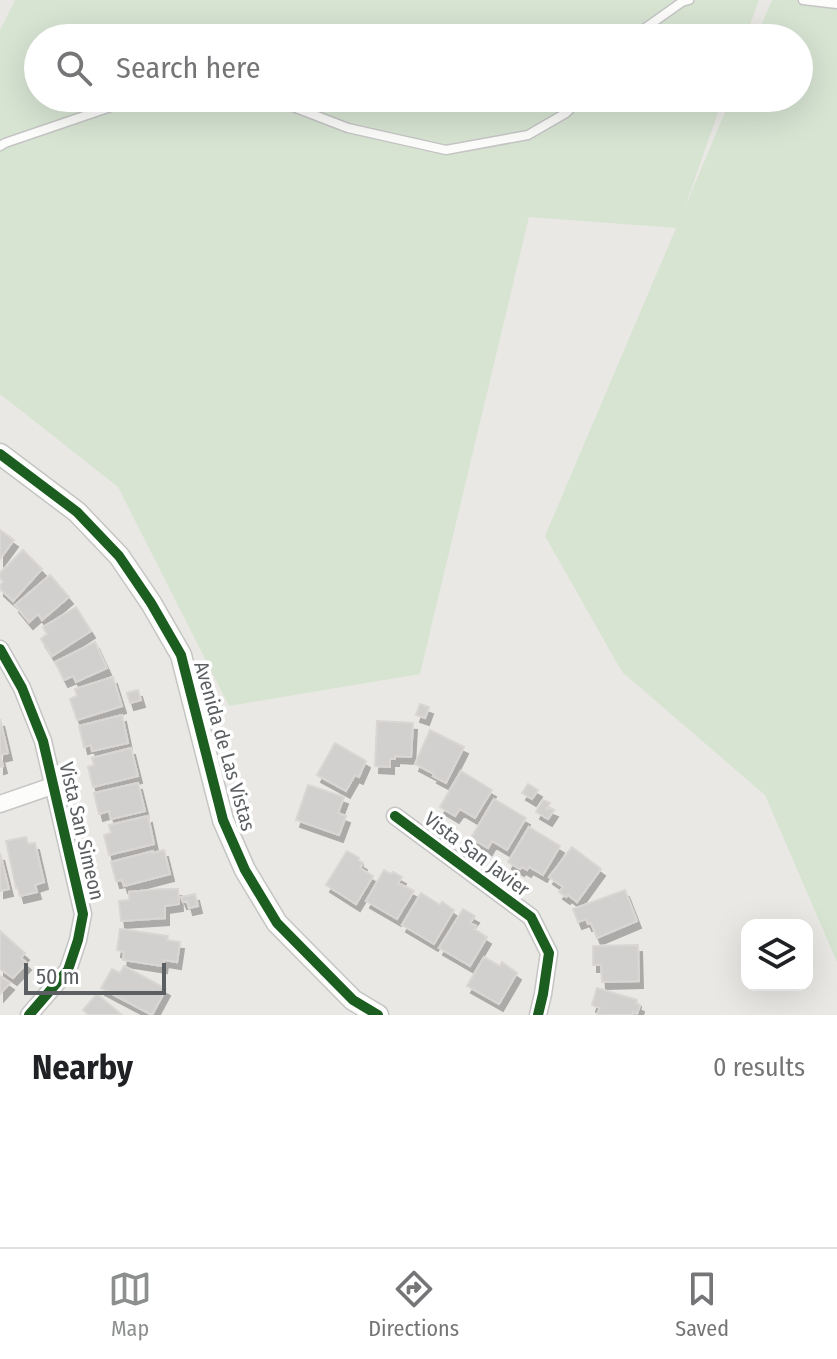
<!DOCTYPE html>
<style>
:root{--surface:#fff;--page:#f6f6f6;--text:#202124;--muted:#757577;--line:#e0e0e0;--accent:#8d8f8f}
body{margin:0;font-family:"Fira Sans Condensed",sans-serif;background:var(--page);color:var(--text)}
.controls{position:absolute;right:24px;bottom:24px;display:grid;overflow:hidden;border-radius:16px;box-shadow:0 8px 32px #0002}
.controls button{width:72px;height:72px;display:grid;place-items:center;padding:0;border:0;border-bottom:2px solid var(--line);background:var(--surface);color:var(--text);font:40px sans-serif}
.scale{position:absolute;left:24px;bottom:20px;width:142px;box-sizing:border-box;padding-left:8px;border:4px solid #5b5f61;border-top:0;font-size:22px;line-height:28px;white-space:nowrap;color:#5b5f61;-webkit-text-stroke:6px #fff;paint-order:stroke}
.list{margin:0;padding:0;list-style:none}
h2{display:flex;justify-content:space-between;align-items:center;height:104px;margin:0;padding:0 32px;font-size:34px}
h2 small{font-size:26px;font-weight:400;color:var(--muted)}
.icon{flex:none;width:44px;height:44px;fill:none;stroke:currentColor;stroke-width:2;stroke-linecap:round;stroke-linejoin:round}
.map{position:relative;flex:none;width:837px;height:1015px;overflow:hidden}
.search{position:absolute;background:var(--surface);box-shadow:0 8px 32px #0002;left:24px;right:24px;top:24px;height:88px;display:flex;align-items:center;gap:20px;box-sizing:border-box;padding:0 28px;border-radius:44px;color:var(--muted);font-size:30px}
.sheet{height:232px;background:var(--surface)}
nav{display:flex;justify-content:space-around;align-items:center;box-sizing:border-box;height:112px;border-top:2px solid var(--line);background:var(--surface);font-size:22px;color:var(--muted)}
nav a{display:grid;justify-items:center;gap:4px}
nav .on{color:var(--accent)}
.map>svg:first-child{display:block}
.green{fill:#d7e4d2}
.building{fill:#d1d0ce;stroke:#d9d6d4;stroke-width:2;filter:url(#shadow)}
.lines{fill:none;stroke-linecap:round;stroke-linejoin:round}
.service-casing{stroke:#c4c5c4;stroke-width:11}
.minor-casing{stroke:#c4c5c4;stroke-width:19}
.tertiary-casing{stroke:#c4c5c4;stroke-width:23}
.service{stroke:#fcfcfb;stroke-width:8}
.minor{stroke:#fcfcfb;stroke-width:16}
.tertiary{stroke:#fcfcfb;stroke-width:20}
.cycleway-casing{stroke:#fff;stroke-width:15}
.cycleway{stroke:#1b5e20;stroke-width:10}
.labels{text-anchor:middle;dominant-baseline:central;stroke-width:7;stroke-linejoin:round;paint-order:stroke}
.street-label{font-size:20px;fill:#5b5f61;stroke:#fff}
</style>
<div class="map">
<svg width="837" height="1015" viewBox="0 0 837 1015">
<defs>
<filter id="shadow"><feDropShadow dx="4" dy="7" stdDeviation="0" flood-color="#0004"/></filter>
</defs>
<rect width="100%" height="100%" fill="#eae8e5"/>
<path class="green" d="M15,0H759L745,38H38V98H723L685,207L731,98H799V38H756L772,0H837V962L765,795L622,672L545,536L676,228L529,217L420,674L229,706L118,487L0,394V30Z"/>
<path class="building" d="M0,530L14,540L0,559Z
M23,550L42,569L13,601L0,589V585L3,582L0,578V573Z
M50,575L69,597L42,620L38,614L29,622L15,605Z
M76,607L91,631L52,656L41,639L47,634L43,627Z
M95,642L107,668L76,682L73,676L64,680L55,662Z
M113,677L122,706L77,720L70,699L77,696L75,689Z
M138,690L141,700L130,703L127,693Z
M420,704L429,707L425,718L416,715Z
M122,715L128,743L92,751L91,745L84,747L79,726Z
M0,719L8,753L0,755L3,766L0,767Z
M377,721L413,723L411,757L395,756V759H390V767L375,766Z
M430,730L464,747L446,783L433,776L434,774L415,764Z
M335,743L366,761L359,777L355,775L346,791L317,775Z
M131,748L138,776L93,787L88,767L94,765L92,758Z
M461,771L492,790L475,818L460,809L455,816L440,807Z
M138,783L145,811L111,819L109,811L99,814L94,793Z
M528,784L538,790L532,799L522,793Z
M308,785L344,797L338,813L346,816L339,835L296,820Z
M494,799L526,818L507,850L492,841L488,848L471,838Z
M543,800L550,803L546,809L548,810L549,808L554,810L548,819L536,812Z
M148,816L154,844L109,855L104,835L111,833L109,825Z
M529,827L560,846L543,875L529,867L527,870L522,867L520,869L508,862Z
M26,837L28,844L35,843L44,882L35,885L37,892L20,896L18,888H16L6,841Z
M572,847L601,869L577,902L568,895L566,897L559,892L563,887L549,877Z
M164,850L170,874L124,886L122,880L116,881L111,862L153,851V853Z
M347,851L359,858L358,860L363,863L360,868L373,876L356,904L326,885Z
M0,853L9,889L0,891Z
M384,870L391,874L393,872L402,877L398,883L414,891L397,919L366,901Z
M163,889H178L179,904L165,906V918L121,921L119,901L129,900V892Z
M625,890L637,921L597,938L591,923L588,924L586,919L578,922L573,909Z
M421,893L440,905L442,902L454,910L434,944L402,925Z
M195,894L198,906L189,908L187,901L183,902L181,897Z
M463,909L475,916L470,923L476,926L474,929L487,937L470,966L439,948Z
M120,929L168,936L167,940L180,942L177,962L164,960L163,966L123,960L124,952L117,950Z
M0,931L25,953L21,958L27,963L13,978L0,969Z
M638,945L639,981L602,982L601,965H593V946Z
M484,957L500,966L502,962L517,973L499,1004L467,986Z
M124,966L166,989L152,1015L101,988L112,969L120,973Z
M0,976L10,983L0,994Z
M597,988L637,1000L636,1003L640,1005L637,1014L633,1012V1015H597L600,1008L592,1005Z
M97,994L122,1015H89L83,1010Z"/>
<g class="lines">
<g class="service-casing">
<path id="service" d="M803,0L837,4
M631,38L682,2L689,0
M270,98L348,128L446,150L528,135L566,113L581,98
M0,146L5,143L137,98"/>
</g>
<g class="minor-casing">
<path id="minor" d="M0,649L22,688L43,741L83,914L78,940L68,970L29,1015
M0,804L52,786
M395,816L531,917L549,953L543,994L538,1015"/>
</g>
<g class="tertiary-casing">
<path id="tertiary" d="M0,454L77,512L119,556L151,603L181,655L223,820L245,870L277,923L353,1000L378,1015"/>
</g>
<use href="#service" class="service"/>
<use href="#minor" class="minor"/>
<use href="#tertiary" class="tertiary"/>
<g class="cycleway-casing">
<path id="cycleway" d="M0,454L77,512L119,556L151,603L181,655L223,820L245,870L277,923L353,1000L378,1015
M0,649L22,688L43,741L83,914L78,940L68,970L29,1015
M395,816L531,917L549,953L543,994L538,1015"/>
</g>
<use href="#cycleway" class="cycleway"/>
</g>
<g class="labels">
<g class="street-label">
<text transform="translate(225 746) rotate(74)">Avenida de Las Vistas</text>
<text transform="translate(82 831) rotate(77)">Vista San Simeon</text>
<text transform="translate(477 854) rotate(37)">Vista San Javier</text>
</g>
</g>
</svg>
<div class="controls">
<button><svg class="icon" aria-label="layers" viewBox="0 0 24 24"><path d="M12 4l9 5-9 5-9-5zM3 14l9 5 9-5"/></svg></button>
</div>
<div class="scale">50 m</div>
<div class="search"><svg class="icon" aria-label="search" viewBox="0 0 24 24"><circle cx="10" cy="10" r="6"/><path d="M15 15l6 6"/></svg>Search here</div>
</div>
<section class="sheet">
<h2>Nearby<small>0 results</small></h2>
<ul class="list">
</ul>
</section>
<nav>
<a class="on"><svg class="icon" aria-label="map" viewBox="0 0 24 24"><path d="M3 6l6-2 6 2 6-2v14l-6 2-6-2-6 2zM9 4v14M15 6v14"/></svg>Map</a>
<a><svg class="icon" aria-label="directions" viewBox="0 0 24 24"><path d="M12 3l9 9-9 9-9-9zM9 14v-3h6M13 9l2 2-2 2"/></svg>Directions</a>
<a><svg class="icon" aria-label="saved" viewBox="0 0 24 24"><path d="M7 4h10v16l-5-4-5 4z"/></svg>Saved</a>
</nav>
